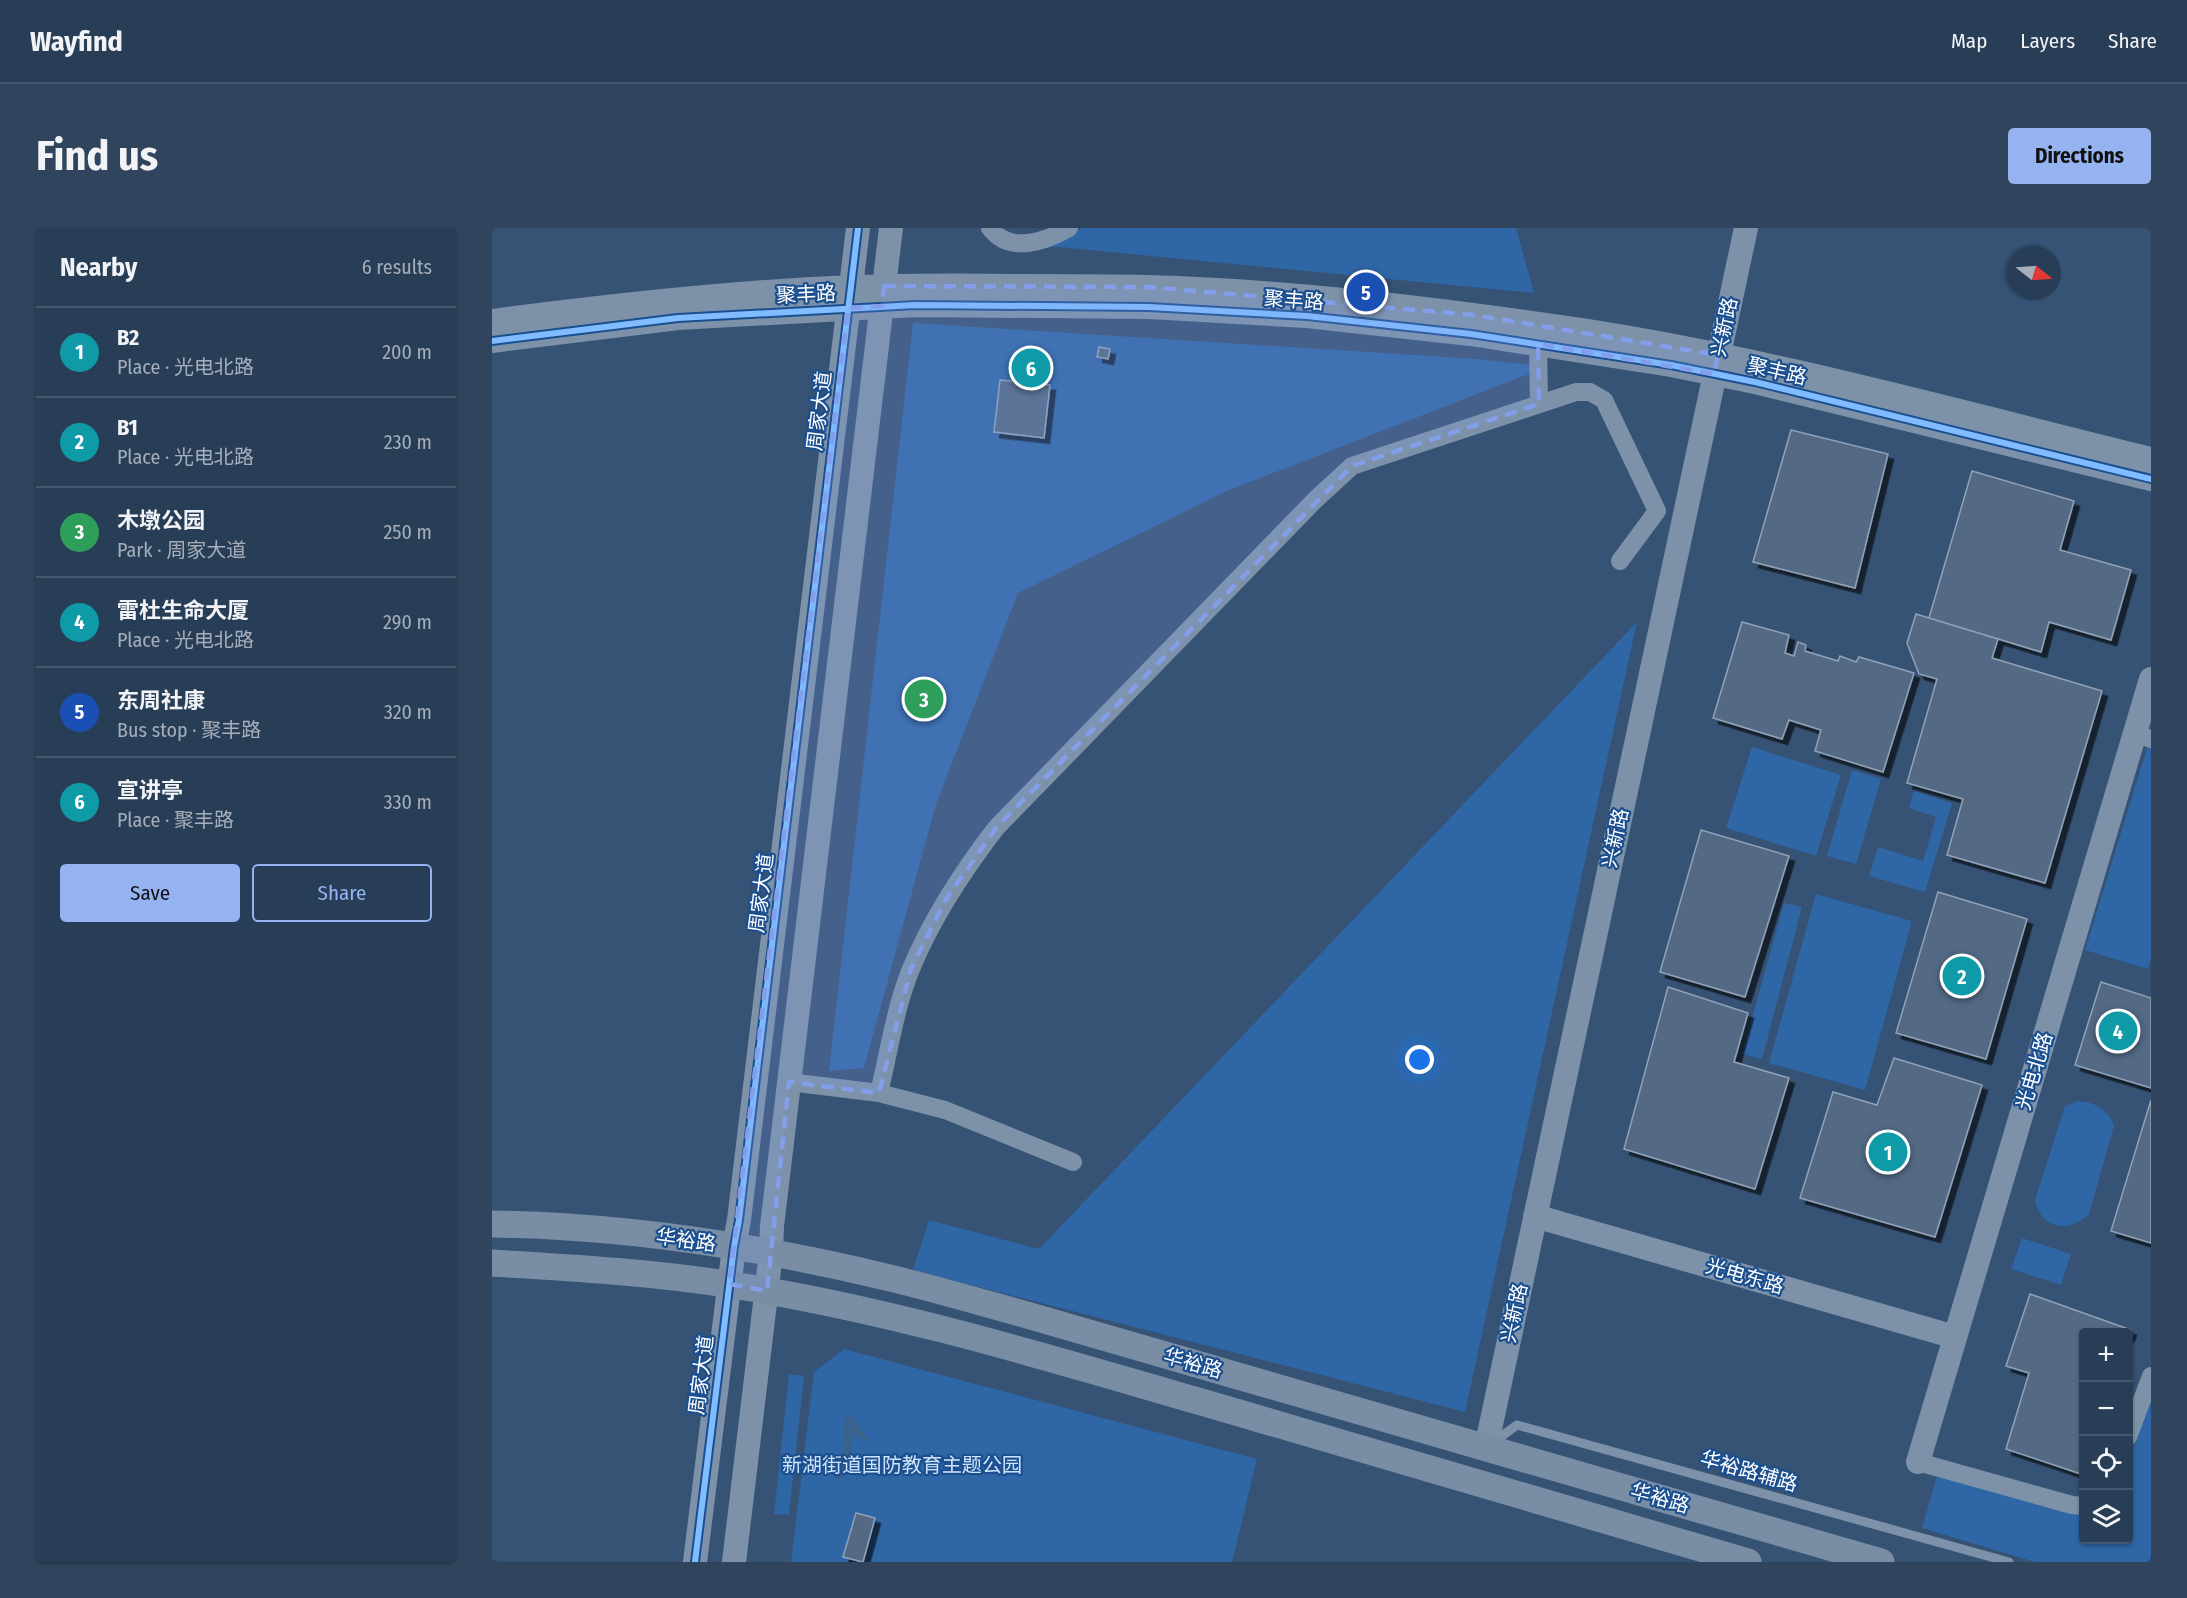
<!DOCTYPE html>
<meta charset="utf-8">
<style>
:root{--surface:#283e57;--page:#30455d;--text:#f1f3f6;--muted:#a5aeba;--line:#44576d;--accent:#95b2f1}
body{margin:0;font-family:"Fira Sans Condensed","Noto Sans SC",sans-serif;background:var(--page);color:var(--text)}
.controls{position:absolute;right:18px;bottom:18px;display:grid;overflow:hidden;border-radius:6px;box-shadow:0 2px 4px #0004}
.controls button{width:54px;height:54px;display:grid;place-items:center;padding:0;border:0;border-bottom:2px solid var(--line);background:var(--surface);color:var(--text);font:30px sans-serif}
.compass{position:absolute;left:1515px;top:18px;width:54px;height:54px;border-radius:50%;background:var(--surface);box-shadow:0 2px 4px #0004;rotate:107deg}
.you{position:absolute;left:928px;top:832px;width:21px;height:21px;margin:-15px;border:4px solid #fff;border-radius:50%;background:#1a73e8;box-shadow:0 0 0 9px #1a73e833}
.badge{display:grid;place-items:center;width:39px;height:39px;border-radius:50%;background:var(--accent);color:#fff;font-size:20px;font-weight:700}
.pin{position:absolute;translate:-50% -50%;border:3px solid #fff;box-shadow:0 2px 6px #0006}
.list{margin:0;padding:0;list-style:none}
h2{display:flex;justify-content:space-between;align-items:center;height:78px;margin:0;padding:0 24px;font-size:26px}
h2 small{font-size:20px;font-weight:400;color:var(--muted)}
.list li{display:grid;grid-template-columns:39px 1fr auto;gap:18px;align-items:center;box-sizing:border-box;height:90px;padding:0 24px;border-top:2px solid var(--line)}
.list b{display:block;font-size:22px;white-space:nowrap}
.list p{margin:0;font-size:20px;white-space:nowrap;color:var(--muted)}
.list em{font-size:20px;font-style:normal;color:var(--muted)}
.actions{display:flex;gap:12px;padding:18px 24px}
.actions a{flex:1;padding:14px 0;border:2px solid var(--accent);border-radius:6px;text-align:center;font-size:21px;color:var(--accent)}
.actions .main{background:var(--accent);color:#111}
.icon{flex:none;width:33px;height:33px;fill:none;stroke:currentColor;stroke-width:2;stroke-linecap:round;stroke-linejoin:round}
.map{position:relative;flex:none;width:1659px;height:1334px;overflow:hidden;border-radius:6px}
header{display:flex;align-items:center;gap:36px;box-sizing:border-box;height:84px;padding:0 30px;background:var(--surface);border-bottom:2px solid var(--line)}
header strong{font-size:28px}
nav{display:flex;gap:33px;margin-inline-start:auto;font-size:21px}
.intro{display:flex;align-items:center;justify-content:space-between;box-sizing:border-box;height:144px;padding:0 36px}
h1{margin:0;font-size:42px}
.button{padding:15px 27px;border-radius:6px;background:var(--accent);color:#111;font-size:21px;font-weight:700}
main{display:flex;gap:36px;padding:0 36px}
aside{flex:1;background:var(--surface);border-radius:6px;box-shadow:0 2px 4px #0004}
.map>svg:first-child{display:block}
.green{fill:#2f66a5}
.water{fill:#3b618d}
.building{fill:#526984;stroke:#92a2b6;stroke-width:1.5;filter:url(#shadow)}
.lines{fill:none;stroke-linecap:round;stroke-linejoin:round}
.service{stroke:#7d92a8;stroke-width:9}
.minor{stroke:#7d92a8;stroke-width:18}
.tertiary{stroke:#7d92a8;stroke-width:24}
.secondary{stroke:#798da4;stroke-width:27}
.cycleway-casing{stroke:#1b4f8f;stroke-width:10}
.cycleway{stroke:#80bcff;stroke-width:6}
.marked{fill:#839eea;fill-opacity:0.2;stroke:#839eea;stroke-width:4.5;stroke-dasharray:12 8;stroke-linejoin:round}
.labels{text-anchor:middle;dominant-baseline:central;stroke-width:4.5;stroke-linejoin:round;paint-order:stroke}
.street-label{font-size:20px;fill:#fff;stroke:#1b4f8f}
.park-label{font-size:20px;fill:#cfe3fa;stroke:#1b4f8f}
</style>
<header>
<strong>Wayfind</strong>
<nav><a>Map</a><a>Layers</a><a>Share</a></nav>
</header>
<div class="intro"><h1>Find us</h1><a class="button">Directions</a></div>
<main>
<aside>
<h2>Nearby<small>6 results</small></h2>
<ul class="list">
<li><span class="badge" style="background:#0f9aa8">1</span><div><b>B2</b><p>Place · 光电北路</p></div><em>200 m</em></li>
<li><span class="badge" style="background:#0f9aa8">2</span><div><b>B1</b><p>Place · 光电北路</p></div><em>230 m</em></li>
<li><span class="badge" style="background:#2e9e5b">3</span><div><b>木墩公园</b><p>Park · 周家大道</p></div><em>250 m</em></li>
<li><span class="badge" style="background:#0f9aa8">4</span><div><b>雷杜生命大厦</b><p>Place · 光电北路</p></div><em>290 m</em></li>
<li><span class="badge" style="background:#1a4fb4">5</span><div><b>东周社康</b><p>Bus stop · 聚丰路</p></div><em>320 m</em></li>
<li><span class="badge" style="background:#0f9aa8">6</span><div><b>宣讲亭</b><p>Place · 聚丰路</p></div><em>330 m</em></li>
</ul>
<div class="actions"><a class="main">Save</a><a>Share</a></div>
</aside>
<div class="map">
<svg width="1659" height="1334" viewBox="0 0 1659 1334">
<defs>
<filter id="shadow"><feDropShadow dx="5.5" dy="5.5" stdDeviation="0" flood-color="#0009"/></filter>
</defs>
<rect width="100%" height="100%" fill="#365274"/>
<path class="green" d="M590,0H1024L1042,65L556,18Z
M421,95L985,131L1055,139L737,262L526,365L444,576L372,840L337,843Z
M1145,394L973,1184L421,1042L437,992L547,1021Z
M1656,517L1659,518V730L1656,741L1593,722Z
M1260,519L1349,547L1324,628L1234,600Z
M1360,542L1389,551L1364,636L1335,628Z
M1422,563L1460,575L1433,664L1377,648L1386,619L1431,633L1444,589L1417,580Z
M1324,666L1420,693L1373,862L1277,835Z
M1292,675L1310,679L1270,831L1250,826Z
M1586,873C1604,875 1616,881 1622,898L1597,986C1578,1005 1549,1002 1543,972L1573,878Z
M1530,1010L1579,1026L1569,1057L1519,1041Z
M352,1121L765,1231L740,1334H299L322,1144Z
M297,1146L312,1148L297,1287L282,1286Z
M1659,1170V1334H1543L1430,1300L1445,1248L1591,1285L1592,1312H1636L1637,1233Z"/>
<path class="water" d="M356,1184L379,1215L362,1207C358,1226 358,1243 342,1256L350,1229L352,1197Z"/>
<path class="building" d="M607,119L618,121L616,131L605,129Z
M535,133L547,136L544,147L532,144Z
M508,152L558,157L552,210L502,204Z
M1299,202L1396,226L1363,360L1261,334Z
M1480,243L1582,273L1568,322L1639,342L1619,412L1557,394L1549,424L1437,390Z
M1424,386L1506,411L1500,430L1610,463L1553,655L1455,627L1471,571L1415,555L1445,451L1427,446L1415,415Z
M1250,394L1297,407L1293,425L1302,428L1306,414L1314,417L1313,423L1346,433L1348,428L1364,434L1367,429L1422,445L1391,544L1323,523L1329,502L1297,492L1290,511L1221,490Z
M1209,602L1297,628L1253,769L1168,744Z
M1446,664L1535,691L1494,831L1404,805Z
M1609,754L1659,770V860L1583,837Z
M1176,759L1256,785L1242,834L1297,850L1263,961L1132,921Z
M1402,830L1490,857L1443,1009L1308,970L1341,864L1385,877Z
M1659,872V1015L1619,1003Z
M1538,1066L1639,1102L1636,1109V1104H1592V1238L1589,1246L1514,1221L1537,1145L1514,1138Z
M364,1285L383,1290L371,1334L351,1329Z"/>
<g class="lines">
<path class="service" d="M999,1216L1025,1197L1517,1334"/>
<path class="minor" d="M498,0C517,26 553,14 577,0
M1046,116L1047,176
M1643,506L1659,511
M297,854L387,865L453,882L581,934
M387,865C397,824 403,780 419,741C440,690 471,643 504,600L823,272L860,238L1084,164H1098L1112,172L1165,283L1128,333
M1636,1209L1659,1148
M1426,1234L1580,1277L1592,1278"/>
<path class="tertiary" d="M0,93C106,79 212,67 319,61C389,57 459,57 529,58C572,58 614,58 656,59C796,63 937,80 1075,100C1273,129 1466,184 1659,231
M0,113L186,90L424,77L657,79L815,88L979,106L1179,137L1263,154L1659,251
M1043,988L1463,1109
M994,1220L1254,0
M1426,1234L1659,451
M203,1334L242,1019L247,992L366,0
M242,1334L279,1025L280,998L399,0"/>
<path class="secondary" d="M0,996C135,998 271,1019 402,1051C447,1062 491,1075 535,1087L1389,1334
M0,1035C80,1040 160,1044 240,1057C401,1082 557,1130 713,1175C894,1228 1075,1281 1256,1334"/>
<g class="cycleway-casing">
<path id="cycleway" d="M0,113L186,90L424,77L657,79L815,88L979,106L1179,137L1263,154L1659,251
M203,1334L242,1019L247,992L366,0"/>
</g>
<use href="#cycleway" class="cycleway"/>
</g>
<path class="marked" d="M392,58L658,59L982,87L1226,127L1222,146L1046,116L1047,176L860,238L504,600L453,673L419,741L387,865L297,854L275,1063L237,1056L356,80L390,78Z"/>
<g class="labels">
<g class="street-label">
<text transform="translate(314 66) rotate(-3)">聚丰路</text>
<text transform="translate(802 72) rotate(4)">聚丰路</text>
<text transform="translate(1232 99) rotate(-78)">兴新路</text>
<text transform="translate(1285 143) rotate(13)">聚丰路</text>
<text transform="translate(327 183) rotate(-83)">周家大道</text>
<text transform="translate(1123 610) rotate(-78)">兴新路</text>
<text transform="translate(269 665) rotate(-83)">周家大道</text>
<text transform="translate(1542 843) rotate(-73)">光电北路</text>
<text transform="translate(194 1012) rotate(8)">华裕路</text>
<text transform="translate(1253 1048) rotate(16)">光电东路</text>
<text transform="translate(1022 1085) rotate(-78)">兴新路</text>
<text transform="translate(701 1135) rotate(16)">华裕路</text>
<text transform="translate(209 1147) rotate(-83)">周家大道</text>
<text transform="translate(1257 1243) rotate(16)">华裕路辅路</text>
<text transform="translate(1168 1270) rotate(16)">华裕路</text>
</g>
<g class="park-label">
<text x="410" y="1237">新湖街道国防教育主题公园</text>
</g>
</g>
</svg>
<div class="controls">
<button>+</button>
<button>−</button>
<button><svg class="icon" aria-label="locate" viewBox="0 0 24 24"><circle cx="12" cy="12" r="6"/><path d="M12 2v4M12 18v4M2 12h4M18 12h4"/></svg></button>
<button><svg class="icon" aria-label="layers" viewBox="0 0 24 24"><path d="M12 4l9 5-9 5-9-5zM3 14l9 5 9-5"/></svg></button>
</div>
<svg class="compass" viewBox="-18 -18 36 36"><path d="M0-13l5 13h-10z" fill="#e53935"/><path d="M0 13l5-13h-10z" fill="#a5aeba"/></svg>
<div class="you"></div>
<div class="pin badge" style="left:1396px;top:924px;background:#0f9aa8">1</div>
<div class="pin badge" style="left:1470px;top:748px;background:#0f9aa8">2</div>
<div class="pin badge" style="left:432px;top:471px;background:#2e9e5b">3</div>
<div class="pin badge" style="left:1626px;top:803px;background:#0f9aa8">4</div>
<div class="pin badge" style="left:874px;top:64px;background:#1a4fb4">5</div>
<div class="pin badge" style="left:539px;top:140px;background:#0f9aa8">6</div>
</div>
</main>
